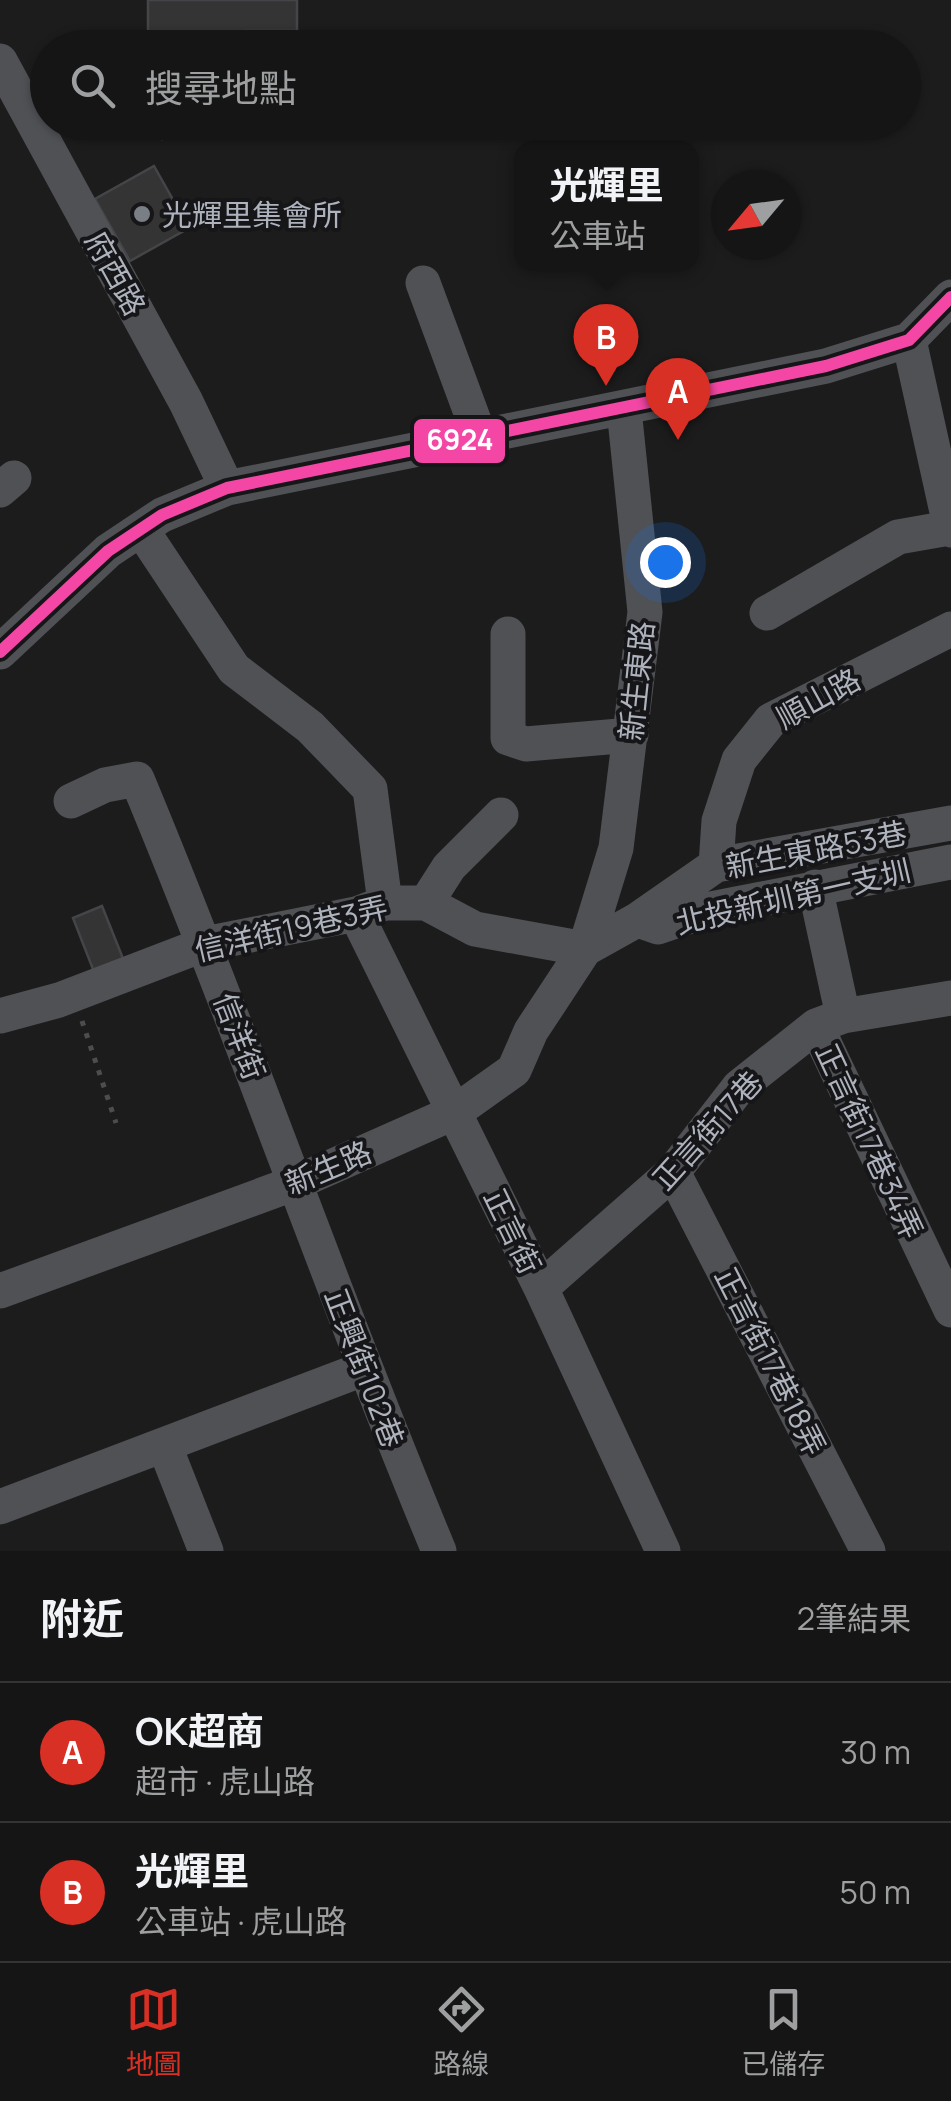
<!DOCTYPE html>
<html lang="zh-TW">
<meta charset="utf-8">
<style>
:root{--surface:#151515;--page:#222;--text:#f1f3f6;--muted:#9d9fa0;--line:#343434;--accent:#d93025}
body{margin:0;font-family:Manrope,"Noto Sans TC",sans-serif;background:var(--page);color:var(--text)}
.compass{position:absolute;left:711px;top:170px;width:90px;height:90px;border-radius:50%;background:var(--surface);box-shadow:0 2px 8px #0004;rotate:241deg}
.you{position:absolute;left:665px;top:562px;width:35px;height:35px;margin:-25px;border:8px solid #fff;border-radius:50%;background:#1a73e8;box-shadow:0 0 0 15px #1a73e833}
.badge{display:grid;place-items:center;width:65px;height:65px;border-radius:50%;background:var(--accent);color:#fff;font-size:32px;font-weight:700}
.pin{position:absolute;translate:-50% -82px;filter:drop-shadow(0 2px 5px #0008)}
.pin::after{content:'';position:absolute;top:52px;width:35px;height:30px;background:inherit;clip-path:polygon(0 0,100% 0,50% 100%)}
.popup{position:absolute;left:514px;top:141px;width:185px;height:130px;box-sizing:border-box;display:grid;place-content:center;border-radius:20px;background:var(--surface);filter:drop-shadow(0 2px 8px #0005);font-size:32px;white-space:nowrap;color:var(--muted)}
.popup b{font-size:38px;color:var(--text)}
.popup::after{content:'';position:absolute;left:50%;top:100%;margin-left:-20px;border:20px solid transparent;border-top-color:var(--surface)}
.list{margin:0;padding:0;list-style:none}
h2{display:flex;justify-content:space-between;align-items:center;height:130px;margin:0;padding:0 40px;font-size:42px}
h2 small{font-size:32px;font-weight:400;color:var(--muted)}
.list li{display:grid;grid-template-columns:65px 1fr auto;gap:30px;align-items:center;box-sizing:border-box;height:140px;padding:0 40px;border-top:2px solid var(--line)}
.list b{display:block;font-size:38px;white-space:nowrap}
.list p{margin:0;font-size:32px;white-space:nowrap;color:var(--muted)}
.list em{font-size:32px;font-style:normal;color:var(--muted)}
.icon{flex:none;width:55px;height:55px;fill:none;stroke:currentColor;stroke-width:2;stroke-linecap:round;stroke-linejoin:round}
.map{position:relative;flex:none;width:951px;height:1551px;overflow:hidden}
.search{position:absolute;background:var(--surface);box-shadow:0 2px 8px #0004;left:30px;right:30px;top:30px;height:110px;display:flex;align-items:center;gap:25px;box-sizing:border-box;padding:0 35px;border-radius:55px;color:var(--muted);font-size:38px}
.sheet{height:410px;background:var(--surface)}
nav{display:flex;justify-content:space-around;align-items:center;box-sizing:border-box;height:140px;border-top:2px solid var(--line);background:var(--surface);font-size:28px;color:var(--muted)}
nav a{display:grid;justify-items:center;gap:5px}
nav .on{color:var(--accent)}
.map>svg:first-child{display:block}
.building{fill:#343434;stroke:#444548;stroke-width:2.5}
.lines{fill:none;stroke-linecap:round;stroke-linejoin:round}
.path{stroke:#4c4d4f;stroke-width:5;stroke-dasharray:5 8;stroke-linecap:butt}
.minor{stroke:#4f5155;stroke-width:35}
.bus-1-casing{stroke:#161618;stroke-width:20}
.bus-1{stroke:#f346a5;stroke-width:12}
.poi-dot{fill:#7a7e85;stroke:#161618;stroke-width:4}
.labels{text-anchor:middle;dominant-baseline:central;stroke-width:8;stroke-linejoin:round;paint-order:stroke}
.poi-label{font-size:30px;fill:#adb2bd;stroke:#161618;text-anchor:start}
.street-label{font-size:30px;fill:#adb2bd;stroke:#161618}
.line-badge{stroke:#161618;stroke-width:4}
.badge-label{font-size:28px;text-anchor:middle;font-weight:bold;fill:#fff}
</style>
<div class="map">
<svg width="951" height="1551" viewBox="0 0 951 1551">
<rect width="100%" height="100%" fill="#1c1c1c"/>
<path class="building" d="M148,0H297V31H245L247,48H191V33H148Z
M152,122H189L162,139Z
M259,122H294L286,138Z
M154,166L189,228L130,261L95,199Z
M102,906L126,966L96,977L73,918Z"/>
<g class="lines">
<path class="path" d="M82,1021L116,1123"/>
<path class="minor" d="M0,61L186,402L227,488
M423,283L480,437
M909,340L951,530
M0,490L14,478
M141,529L234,669L310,727L370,789L385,903
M767,613L898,537L949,528
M508,634V738L526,744L631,735
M0,652L108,551L162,515L227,488L826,366L909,340L951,297
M71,801L105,785L137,779C243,1034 333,1296 439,1551
M716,865L719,821L739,760L771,720L951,629
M815,887L843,1016
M426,903L449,867L501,815
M356,914L541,1288L663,1551
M638,920L658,927L711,909L951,862
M585,949L637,920L716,865L951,823
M0,1016L59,1000L205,944L356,914L385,903H426L475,929L585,949
M816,1026L951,1310
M673,1172L868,1551
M541,1288L673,1172L739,1087L816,1026L843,1016L951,998
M0,1291L295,1183L455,1112L514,1070L531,1031L585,949L616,848L645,612L624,409
M165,1447L206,1551
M0,1507L363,1369"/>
<g class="bus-1-casing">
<path id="bus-1" d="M0,652L108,551L162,515L227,488L826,366L909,340L951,297"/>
</g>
<use href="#bus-1" class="bus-1"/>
</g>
<circle class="poi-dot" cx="142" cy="214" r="10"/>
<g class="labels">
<g class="poi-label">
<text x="162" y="214">光輝里集會所</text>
</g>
<g class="street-label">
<text transform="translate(116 273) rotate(61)">府西路</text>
<text transform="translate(636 681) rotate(-84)">新生東路</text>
<text transform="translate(818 698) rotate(-29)">順山路</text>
<text transform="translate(816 849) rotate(-11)">新生東路53巷</text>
<text transform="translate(793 896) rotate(-13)">北投新圳第一支圳</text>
<text transform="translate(291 928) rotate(-13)">信洋街19巷3弄</text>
<text transform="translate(240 1036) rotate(69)">信洋街</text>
<text transform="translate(707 1130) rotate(-48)">正言街17巷</text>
<text transform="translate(870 1141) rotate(65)">正言街17巷34弄</text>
<text transform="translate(328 1167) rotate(-23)">新生路</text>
<text transform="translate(513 1231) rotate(64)">正言街</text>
<text transform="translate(771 1361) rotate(63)">正言街17巷18弄</text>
<text transform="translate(365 1368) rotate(69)">正興街102巷</text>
</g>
</g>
<rect class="line-badge" x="412" y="417" width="95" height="48" rx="10" fill="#f346a5"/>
<g class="badge-label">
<text x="460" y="450">6924</text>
</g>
</svg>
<svg class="compass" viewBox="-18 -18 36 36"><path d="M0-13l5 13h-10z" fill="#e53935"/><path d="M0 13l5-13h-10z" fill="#9d9fa0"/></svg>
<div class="you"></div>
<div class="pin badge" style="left:678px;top:440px">A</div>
<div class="pin badge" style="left:606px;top:386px">B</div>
<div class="popup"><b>光輝里</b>公車站</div>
<div class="search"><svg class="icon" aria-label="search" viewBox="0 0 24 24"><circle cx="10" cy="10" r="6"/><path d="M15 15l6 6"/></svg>搜尋地點</div>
</div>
<section class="sheet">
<h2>附近<small>2筆結果</small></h2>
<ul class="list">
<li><span class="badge">A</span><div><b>OK超商</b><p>超市 · 虎山路</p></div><em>30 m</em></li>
<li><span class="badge">B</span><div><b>光輝里</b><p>公車站 · 虎山路</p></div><em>50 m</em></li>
</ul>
</section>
<nav>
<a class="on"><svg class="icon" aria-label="map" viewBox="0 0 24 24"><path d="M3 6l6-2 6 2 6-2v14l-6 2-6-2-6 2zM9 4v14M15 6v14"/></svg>地圖</a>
<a><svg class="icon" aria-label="directions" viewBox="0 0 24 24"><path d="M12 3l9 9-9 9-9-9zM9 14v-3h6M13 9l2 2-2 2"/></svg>路線</a>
<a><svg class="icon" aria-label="saved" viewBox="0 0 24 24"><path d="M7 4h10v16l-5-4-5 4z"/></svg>已儲存</a>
</nav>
